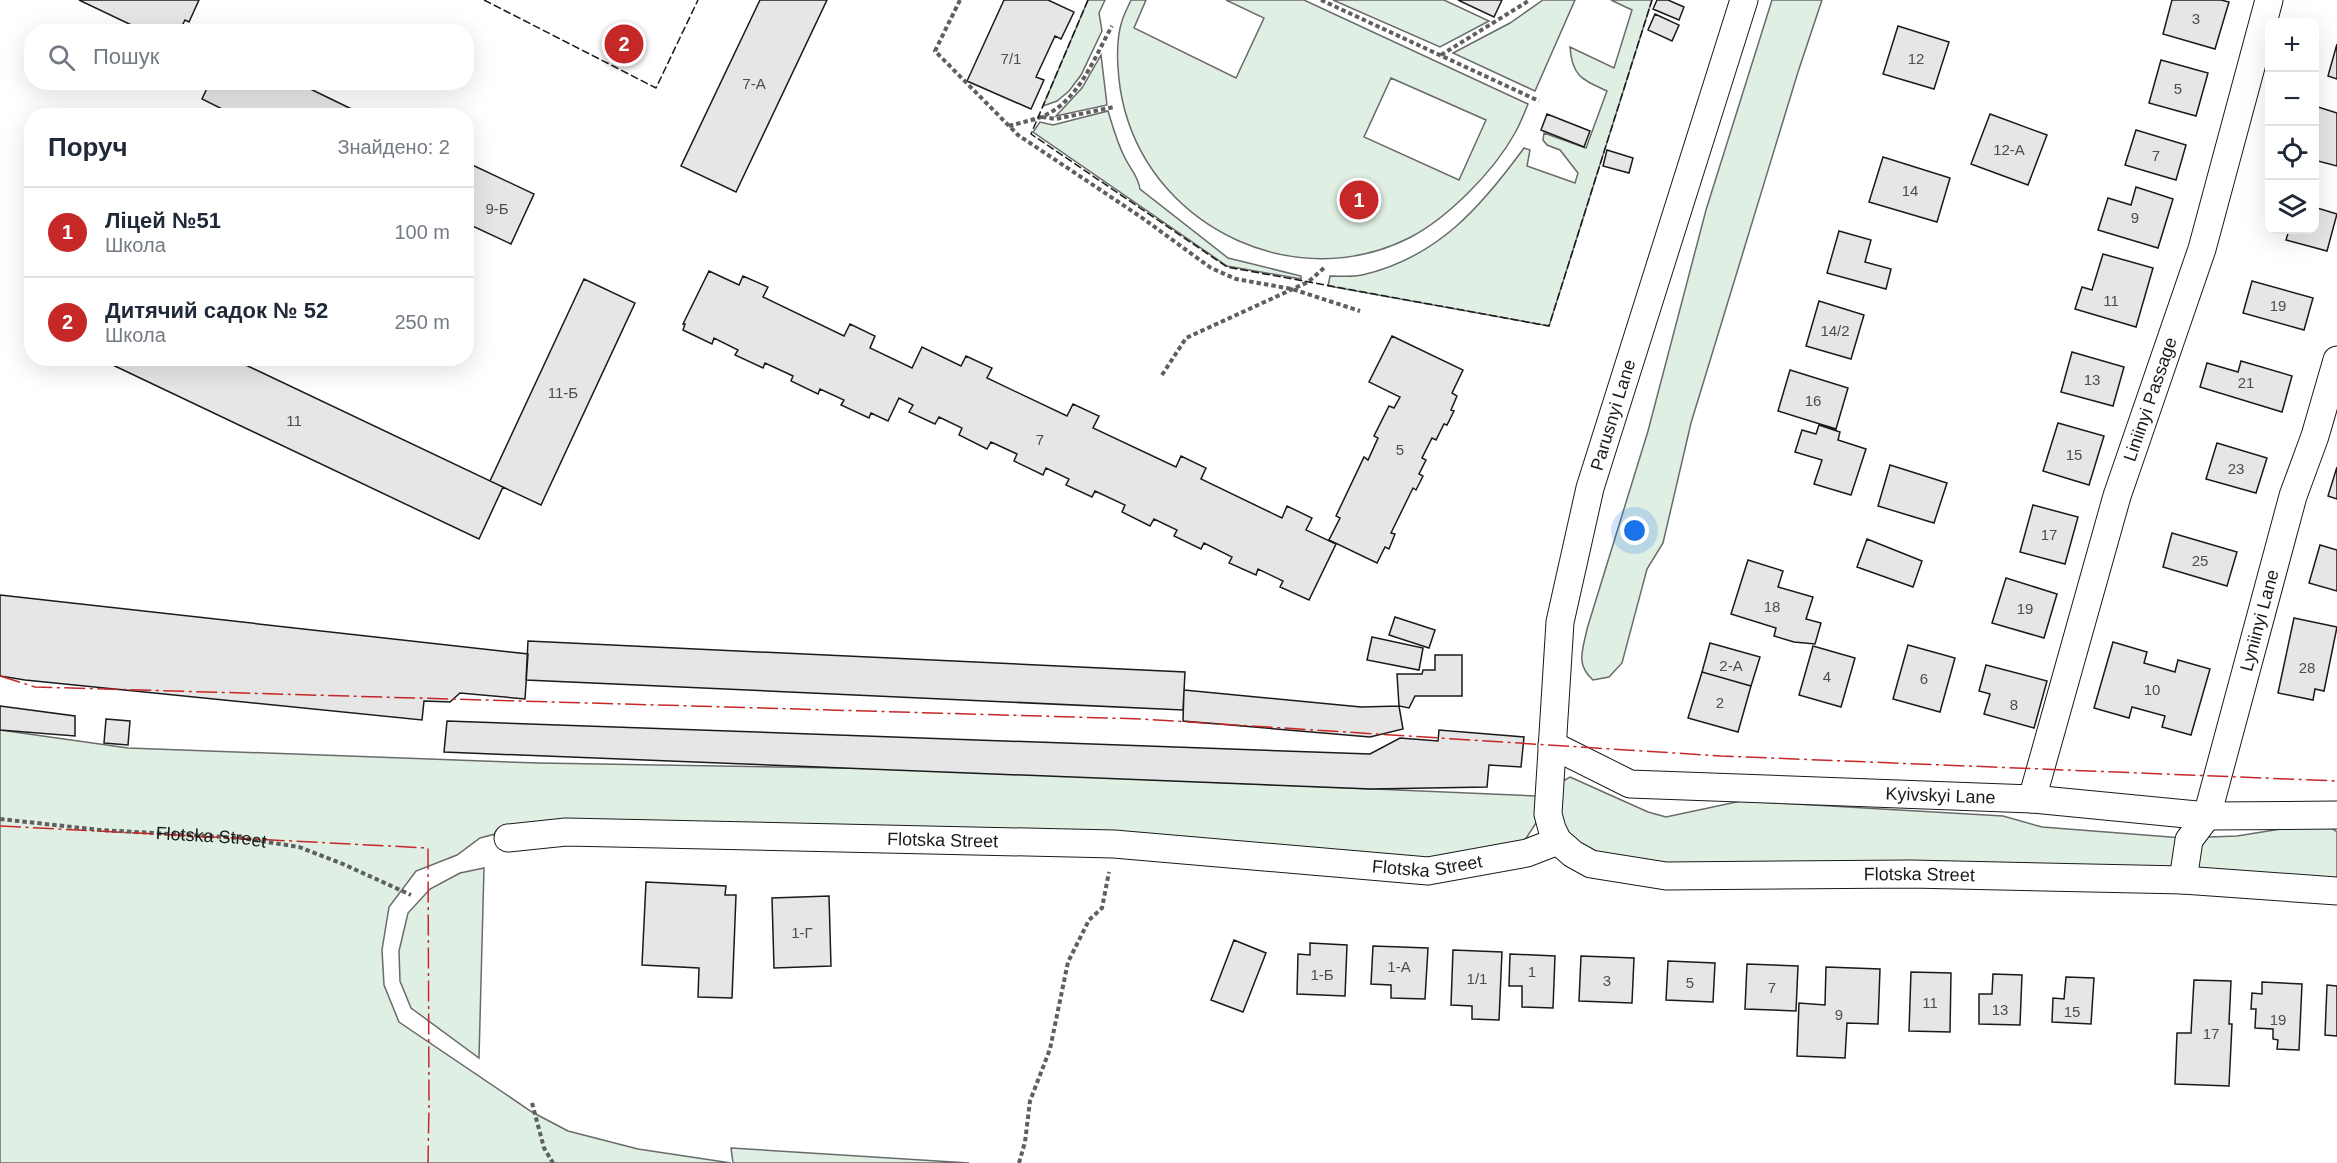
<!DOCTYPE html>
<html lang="uk">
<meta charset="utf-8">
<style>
:root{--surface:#fff;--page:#f6f6f7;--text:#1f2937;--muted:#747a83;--line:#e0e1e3;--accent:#c62828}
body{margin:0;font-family:Arial,sans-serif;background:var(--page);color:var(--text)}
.controls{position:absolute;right:18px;top:18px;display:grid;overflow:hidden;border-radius:12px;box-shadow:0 6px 24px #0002}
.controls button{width:54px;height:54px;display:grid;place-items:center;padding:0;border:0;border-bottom:2px solid var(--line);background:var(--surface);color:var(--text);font:30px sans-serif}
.you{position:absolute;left:1635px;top:531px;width:21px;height:21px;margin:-15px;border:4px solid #fff;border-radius:50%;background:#1a73e8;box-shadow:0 0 0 9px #1a73e833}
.badge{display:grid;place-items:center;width:39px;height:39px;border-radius:50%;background:var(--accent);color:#fff;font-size:20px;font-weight:700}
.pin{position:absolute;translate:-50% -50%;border:3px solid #fff;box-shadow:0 2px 6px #0006}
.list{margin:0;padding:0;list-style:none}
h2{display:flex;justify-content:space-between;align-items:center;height:78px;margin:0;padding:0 24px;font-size:26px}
h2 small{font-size:20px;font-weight:400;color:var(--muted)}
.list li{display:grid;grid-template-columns:39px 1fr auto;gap:18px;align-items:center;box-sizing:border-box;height:90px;padding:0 24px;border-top:2px solid var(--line)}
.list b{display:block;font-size:22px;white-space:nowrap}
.list p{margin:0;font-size:20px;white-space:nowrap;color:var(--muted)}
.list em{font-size:20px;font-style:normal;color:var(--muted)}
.icon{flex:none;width:33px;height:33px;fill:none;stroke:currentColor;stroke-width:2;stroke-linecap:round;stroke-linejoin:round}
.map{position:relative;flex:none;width:2337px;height:1163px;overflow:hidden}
.search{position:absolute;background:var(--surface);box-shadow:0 6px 24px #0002;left:24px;top:24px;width:450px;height:66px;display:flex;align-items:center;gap:15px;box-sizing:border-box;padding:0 21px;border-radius:24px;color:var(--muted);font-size:22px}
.panel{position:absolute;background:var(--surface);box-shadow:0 6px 24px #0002;left:24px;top:108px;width:450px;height:258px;border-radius:24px}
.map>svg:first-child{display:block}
.green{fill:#e0efe3;stroke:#6a6a6a;stroke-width:1.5;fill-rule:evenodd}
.building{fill:#e6e6e6;stroke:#1a1a1a;stroke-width:1.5}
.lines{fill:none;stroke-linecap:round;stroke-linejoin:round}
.street-casing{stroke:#1a1a1a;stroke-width:29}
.path{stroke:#5f5f5f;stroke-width:4;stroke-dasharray:4.5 3;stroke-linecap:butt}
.street{stroke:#fff;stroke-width:27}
.fence{stroke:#1a1a1a;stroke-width:1.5;stroke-dasharray:8 3;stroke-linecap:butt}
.power{stroke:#c62828;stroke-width:1.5;stroke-dasharray:21 4.5 3 4.5;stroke-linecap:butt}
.labels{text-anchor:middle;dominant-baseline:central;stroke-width:4.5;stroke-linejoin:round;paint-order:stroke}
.number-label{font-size:15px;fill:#4d4d4d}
.street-label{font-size:18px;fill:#1a1a1a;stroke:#fff}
</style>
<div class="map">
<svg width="2337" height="1163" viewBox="0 0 2337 1163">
<rect width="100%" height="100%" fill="#fff"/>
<path class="green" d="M1088,0H1105L1099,13L1102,31L1081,75L1069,91L1057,101L1043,106Z
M1131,0H1146L1134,28L1236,78L1264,18L1226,0H1304L1528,104C1524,114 1520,124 1515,133C1494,171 1448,218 1409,238C1298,294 1158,231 1125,111C1118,86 1114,45 1122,21C1124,14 1128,7 1131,0ZM1391,78L1486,120L1459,180L1364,137Z
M1333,0H1444L1489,21L1440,47Z
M1543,0H1575L1535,91L1453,53L1510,23Z
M1611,0H1652L1549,326L1328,286L1330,276C1341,276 1352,277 1362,275C1437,258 1481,207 1524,148L1530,150L1527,166L1575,183L1578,173L1560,150L1547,145L1543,140L1544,133L1586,148L1607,91C1583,80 1572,77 1570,47L1614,68L1632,10Z
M1772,0H1822L1798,72L1691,423L1663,543L1647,569L1622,663L1609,677L1593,680C1575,664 1583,650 1587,629L1648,431L1706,210Z
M1101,55L1107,105L1056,116L1082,88Z
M1108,111C1113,127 1117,143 1125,158C1131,170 1138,176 1140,189L1228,258L1301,276V279L1227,266L1033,132L1040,122L1053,125Z
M0,730L128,748L538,763L907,769L1536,796V823L1521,846L1427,860L503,832L480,838L457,855L416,871L389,907L382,950L384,985L399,1022L532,1112L568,1131L638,1149L731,1163H0Z
M1570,777L1648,812L1666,817L1741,801L2003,816L2042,827L2183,838L2237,836L2287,828L2330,827L2337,832V881L1638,865L1594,857L1572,844L1560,821L1563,781Z
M484,868L479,1058L411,1008L400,981L399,951L408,913L430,889L460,873Z
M731,1148L969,1163H733Z"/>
<path class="building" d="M79,0H199L189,22L185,20L179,32H146Z
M760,0H827L736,192L681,166Z
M1004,0H1048L1074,12L1061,39L1055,36L1036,77L1044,80L1031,109L967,81Z
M1458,0H1502L1494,17Z
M1657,0H1668L1684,7L1679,20L1653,9Z
M2172,0H2221L2229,2L2215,49L2163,34Z
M1655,14L1679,25L1672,41L1648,30Z
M1898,26L1949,42L1934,89L1883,74Z
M2337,44V79L2328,76Z
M2161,60L2208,73L2196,116L2149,103Z
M210,82H296L366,116H236L202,99Z
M2315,106L2337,113V166L2314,160Z
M1547,114L1590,131L1584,147L1541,130Z
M1990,114L2047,135L2028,185L1971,164Z
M2136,130L2186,145L2176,180L2125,165Z
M1607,150L1633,158L1629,173L1603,166Z
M1883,157L1950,178L1937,222L1869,202Z
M466,162L534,194L511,244L466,223Z
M2136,187L2173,199L2158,248L2098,230L2108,198L2131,205Z
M2314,207L2337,214L2327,251L2286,240L2289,230H2314Z
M1839,231L1871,240L1865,262L1891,269L1886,289L1827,273Z
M2103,254L2153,268L2136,327L2075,309L2082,287L2092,290Z
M709,271L739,285L743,276L768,287L763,297L844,336L850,324L875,336L870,348L912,368L922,347L961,366L966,356L992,368L987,378L1067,416L1073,404L1099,416L1093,428L1176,467L1181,456L1206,468L1201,479L1282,518L1287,506L1312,518L1306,530L1336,544L1309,600L1280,587L1283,581L1258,569L1256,575L1229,563L1232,557L1204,543L1201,549L1174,536L1177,530L1154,519L1150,526L1122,512L1125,505L1095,491L1092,497L1066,485L1069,479L1046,468L1043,475L1014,461L1017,454L991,442L987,449L959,435L962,428L939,417L935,424L909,412L913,405L899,398L888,421L871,413L869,418L841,405L844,400L820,389L818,394L791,381L793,376L765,363L763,368L735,355L738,350L714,338L712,344L683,330L685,324H683Z
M584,279L635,303L541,505L490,481Z
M2252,281L2313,298L2304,330L2243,313Z
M1819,301L1864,315L1851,359L1806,346Z
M1392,336L1463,370L1452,393L1457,396L1451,410L1454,411L1447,425L1444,424L1436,440L1432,438L1422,458L1426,460L1419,474L1423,476L1416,490L1413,488L1391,533L1395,534L1389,549L1385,547L1377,563L1329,540L1340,518L1336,516L1364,457L1368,460L1378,438L1374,436L1389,406L1394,408L1400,397L1369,382Z
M2072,352L2124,367L2113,406L2061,392Z
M98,358H231L503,487L479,539Z
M2241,361L2292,376L2282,412L2200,387L2207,363L2238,372Z
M1790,370L1848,388L1836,429L1778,411Z
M2058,423L2104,436L2089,485L2043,471Z
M1819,425L1840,432L1838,440L1866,449L1851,495L1814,484L1822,460L1795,452L1802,430L1816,434Z
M2217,443L2267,458L2256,493L2206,479Z
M1890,465L1947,483L1934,523L1878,506Z
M2337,467V499L2328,496Z
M2033,505L2078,517L2065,564L2020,552Z
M2172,533L2237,552L2227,586L2163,567Z
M1867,539L1922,561L1913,587L1857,567Z
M2320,545L2337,550V591L2309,583Z
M1748,560L1783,571L1778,587L1813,597L1806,619L1821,623L1815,644L1794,642L1774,636L1776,628L1731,614Z
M2006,578L2057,594L2044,638L1992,623Z
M0,595L528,654L525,699L460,693L450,702L424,701L422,720L25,680L0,676Z
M1395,617L1435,630L1429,648L1389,635Z
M2294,618L2337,627L2324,691L2315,689L2313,700L2278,693Z
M1372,637L1423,648L1419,670L1367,660Z
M528,641L1185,672L1183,710L526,680Z
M2113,642L2147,652L2144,663L2175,672L2178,660L2210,669L2191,735L2162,727L2165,716L2132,707L2129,718L2094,708Z
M1710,643L1760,657L1751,686L1702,672Z
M1908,645L1955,658L1940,712L1893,699Z
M1813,646L1855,658L1841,707L1799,695Z
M1435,655H1462V696H1415L1409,708L1399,706L1397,674H1422L1423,670H1435Z
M1986,665L2047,681L2034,728L1984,714L1990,694L1979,691Z
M1702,672L1751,686L1738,732L1688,718Z
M1184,690L1361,707L1399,706L1403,729L1370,737L1183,721Z
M0,706L75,716V736L0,730Z
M106,719L130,721L128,745L104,743Z
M447,721L1370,754L1400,738L1438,741L1439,730L1524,737L1521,767L1489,765L1487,787L1371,789L444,752Z
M646,882L726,886L725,895H736L732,998L698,997L699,968L642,965Z
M829,896L831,966L774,968L772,898Z
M1234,940L1266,953L1243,1012L1211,1000Z
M1310,943L1347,945L1345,996L1297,994L1298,954L1310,955Z
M1373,946L1428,948L1425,999L1391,998V985L1371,984Z
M1453,950L1502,952L1499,1020L1472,1019V1006L1451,1005Z
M1510,954L1555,956L1553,1008L1522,1007V986H1509Z
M1581,956L1634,958L1632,1003L1579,1001Z
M1668,961L1715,963L1713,1002L1666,1000Z
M1747,964L1798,966L1796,1011L1745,1009Z
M1826,967L1880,969L1878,1024L1847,1023L1845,1058L1797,1056L1799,1003L1825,1005Z
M1911,972L1951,973L1950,1032L1909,1031Z
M1993,974L2022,975L2020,1025L1979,1024V994H1992Z
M2066,977L2094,978L2091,1024L2052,1022L2053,998L2064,999Z
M2194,980L2231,981L2229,1024H2232L2229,1086L2175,1084L2177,1033H2191Z
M2262,982L2302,984L2299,1050L2277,1049L2278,1040L2273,1039V1029L2255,1028L2256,1009H2251L2252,993L2262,994Z
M2327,985L2337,986V1036L2325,1035Z"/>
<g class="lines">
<g class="street-casing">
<g id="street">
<path id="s2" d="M1744,0L1590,488L1560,622L1548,814L1552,829L1558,841L1573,854L1591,864L1666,876L1911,874L2183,880L2337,891"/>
<path id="s3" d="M1552,745L1630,784L2032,799L2207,816L2337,815"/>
<path id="s4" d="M2032,799L2117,496L2202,249L2269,0"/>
<path id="s5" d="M508,838L566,832L1114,844L1428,871L1527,853L1558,841"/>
<path id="s6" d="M2183,880L2189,840L2207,816L2293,496L2315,436L2337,360"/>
</g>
</g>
<g class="path">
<path d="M960,0L935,51L1018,135L1141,217L1211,268L1236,279L1292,289L1360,311"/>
<path d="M1321,0L1539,101"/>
<path d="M1441,55L1530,0"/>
<path d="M1042,117L1056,119L1114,107"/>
<path d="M1009,126C1019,123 1030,121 1041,117C1078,103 1094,58 1112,26"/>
<path d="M1162,375L1186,338L1308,282L1324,268"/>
<path id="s1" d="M0,819L100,830L242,838L299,847L343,864L411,895"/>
<path d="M532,1103L544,1148L553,1163"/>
<path d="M1019,1163L1025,1142L1030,1101L1050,1049L1068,962L1089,920L1102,908L1109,872"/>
</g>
<use href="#street" class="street"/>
<path class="fence" d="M484,0L656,88L698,0
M1088,0L1031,134L1227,267L1549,326L1652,0"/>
<path class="power" d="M0,676L35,687L1142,719L1721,756L2337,781
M0,826L428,848L429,1106L428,1163"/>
</g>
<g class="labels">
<g class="number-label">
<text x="2196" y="18">3</text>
<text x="1011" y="58">7/1</text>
<text x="1916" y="58">12</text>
<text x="754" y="83">7-А</text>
<text x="2178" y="88">5</text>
<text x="2009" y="149">12-А</text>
<text x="2156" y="155">7</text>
<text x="1910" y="190">14</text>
<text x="497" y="208">9-Б</text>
<text x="2135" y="217">9</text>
<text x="2111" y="300">11</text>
<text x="2278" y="305">19</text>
<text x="1835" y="330">14/2</text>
<text x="2092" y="379">13</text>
<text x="2246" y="382">21</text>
<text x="563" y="392">11-Б</text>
<text x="1813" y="400">16</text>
<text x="294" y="420">11</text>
<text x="1040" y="439">7</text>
<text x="1400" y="449">5</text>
<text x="2074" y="454">15</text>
<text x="2236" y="468">23</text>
<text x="2049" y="534">17</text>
<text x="2200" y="560">25</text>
<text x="1772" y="606">18</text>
<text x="2025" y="608">19</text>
<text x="1731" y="665">2-А</text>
<text x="2307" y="667">28</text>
<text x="1827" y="676">4</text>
<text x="1924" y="678">6</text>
<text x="2152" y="689">10</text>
<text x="1720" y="702">2</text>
<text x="2014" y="704">8</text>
<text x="802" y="932">1-Г</text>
<text x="1399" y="966">1-А</text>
<text x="1532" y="971">1</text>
<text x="1322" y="974">1-Б</text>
<text x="1477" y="978">1/1</text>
<text x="1607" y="980">3</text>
<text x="1690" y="982">5</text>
<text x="1772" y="987">7</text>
<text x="1930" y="1002">11</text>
<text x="2000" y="1009">13</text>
<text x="2072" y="1011">15</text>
<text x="1839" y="1014">9</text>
<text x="2278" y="1019">19</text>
<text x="2211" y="1033">17</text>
</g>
<g class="street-label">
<text stroke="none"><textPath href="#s4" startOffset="417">Liniinyi Passage</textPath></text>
<text transform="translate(1613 415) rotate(-73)">Parusnyi Lane</text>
<text stroke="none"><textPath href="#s6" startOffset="273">Lyniinyi Lane</textPath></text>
<text stroke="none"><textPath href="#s3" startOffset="398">Kyivskyi Lane</textPath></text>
<text stroke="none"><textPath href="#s1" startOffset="212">Flotska Street</textPath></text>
<text stroke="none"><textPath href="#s5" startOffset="435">Flotska Street</textPath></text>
<text stroke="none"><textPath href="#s5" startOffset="921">Flotska Street</textPath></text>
<text stroke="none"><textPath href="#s2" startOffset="1240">Flotska Street</textPath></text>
</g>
</g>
</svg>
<div class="controls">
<button>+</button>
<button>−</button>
<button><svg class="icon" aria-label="locate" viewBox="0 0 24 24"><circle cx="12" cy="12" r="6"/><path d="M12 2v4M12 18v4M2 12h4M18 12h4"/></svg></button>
<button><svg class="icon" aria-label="layers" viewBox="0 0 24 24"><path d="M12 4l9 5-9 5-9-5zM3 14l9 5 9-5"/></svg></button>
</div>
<div class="you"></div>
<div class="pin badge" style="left:1359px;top:200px">1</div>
<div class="pin badge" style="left:624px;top:44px">2</div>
<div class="search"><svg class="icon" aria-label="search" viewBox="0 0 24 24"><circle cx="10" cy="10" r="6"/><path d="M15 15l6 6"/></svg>Пошук</div>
<section class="panel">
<h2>Поруч<small>Знайдено: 2</small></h2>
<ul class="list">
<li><span class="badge">1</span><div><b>Ліцей №51</b><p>Школа</p></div><em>100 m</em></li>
<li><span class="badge">2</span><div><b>Дитячий садок № 52</b><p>Школа</p></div><em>250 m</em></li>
</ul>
</section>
</div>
